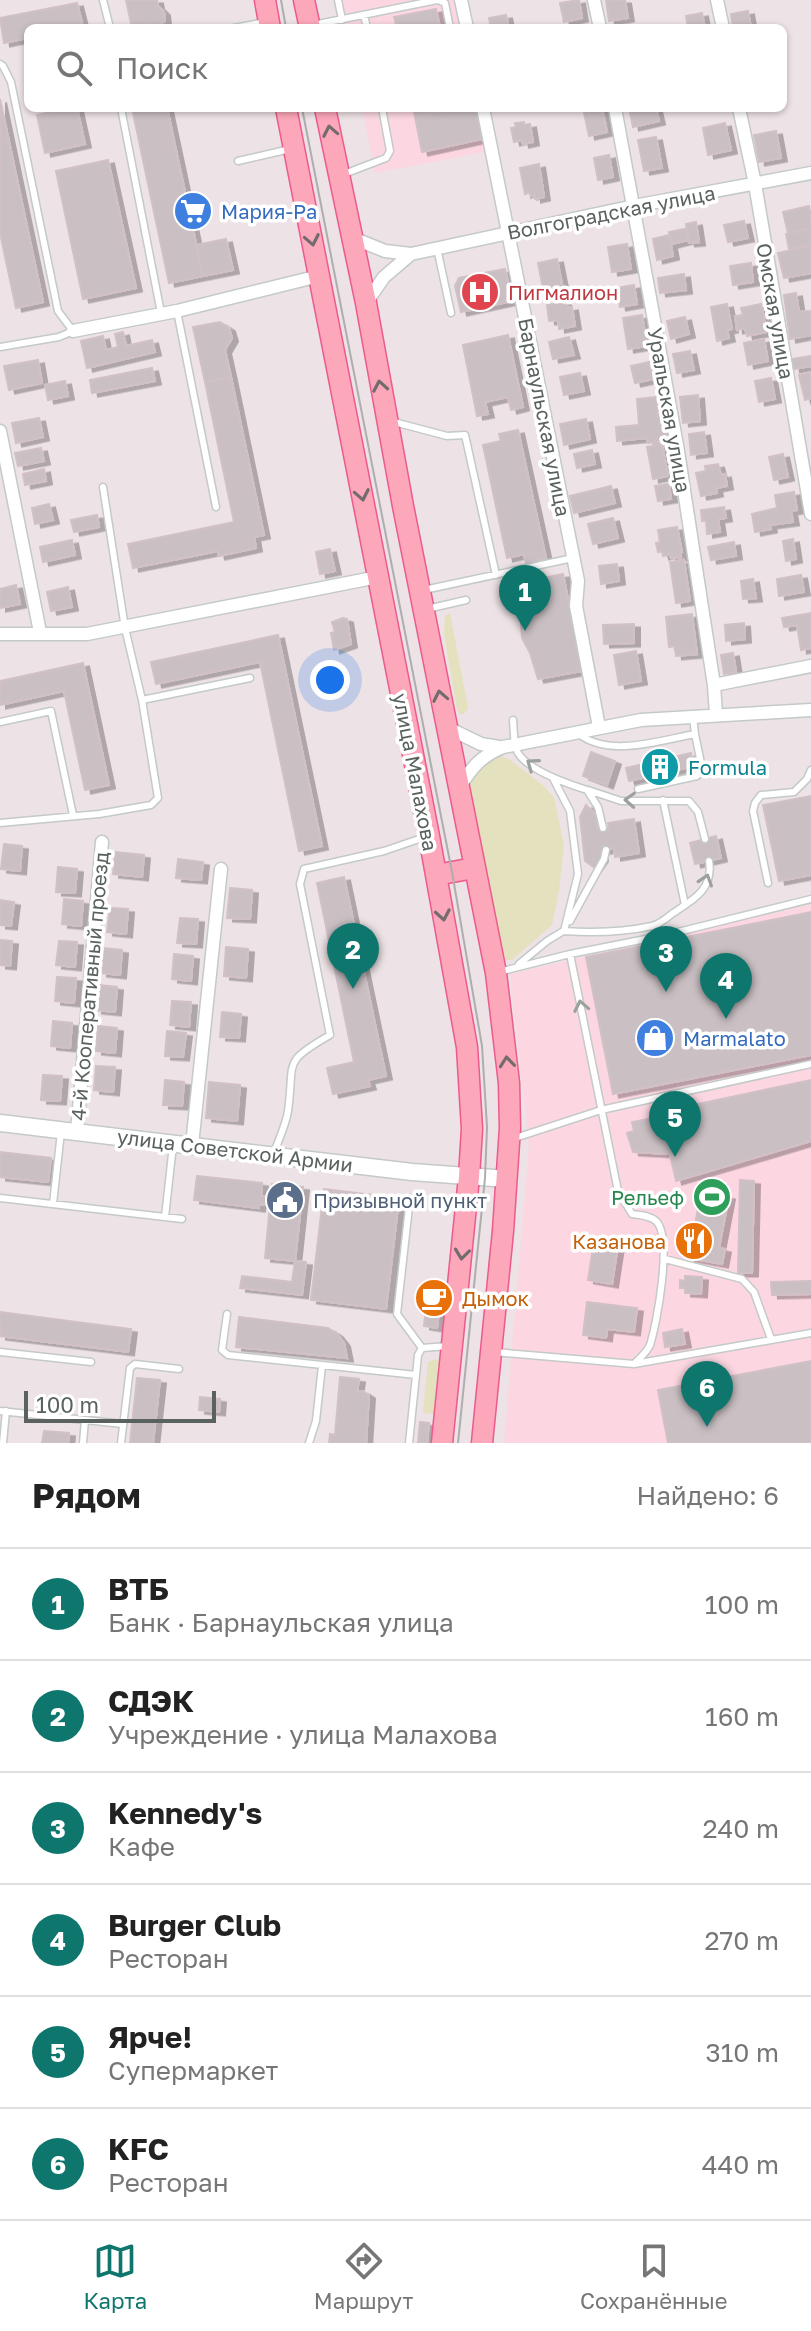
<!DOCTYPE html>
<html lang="ru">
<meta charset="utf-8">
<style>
:root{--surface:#fff;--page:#f2f2f2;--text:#222;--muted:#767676;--line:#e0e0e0;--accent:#0f766e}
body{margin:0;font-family:"Golos Text",sans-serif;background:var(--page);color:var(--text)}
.scale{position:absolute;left:24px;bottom:20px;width:192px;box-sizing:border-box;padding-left:8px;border:4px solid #5a625e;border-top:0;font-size:22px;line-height:28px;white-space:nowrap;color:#5a625e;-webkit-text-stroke:6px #fff;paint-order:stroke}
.you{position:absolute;left:330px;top:680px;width:28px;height:28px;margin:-20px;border:6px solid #fff;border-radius:50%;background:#1a73e8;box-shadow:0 0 0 12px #1a73e833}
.badge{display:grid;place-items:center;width:52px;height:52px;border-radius:50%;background:var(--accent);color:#fff;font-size:26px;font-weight:700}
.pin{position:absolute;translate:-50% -66px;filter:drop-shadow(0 2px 4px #0008)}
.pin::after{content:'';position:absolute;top:42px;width:28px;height:24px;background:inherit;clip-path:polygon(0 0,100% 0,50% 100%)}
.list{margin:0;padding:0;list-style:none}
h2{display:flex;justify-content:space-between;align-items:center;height:104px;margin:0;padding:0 32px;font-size:34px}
h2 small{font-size:26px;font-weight:400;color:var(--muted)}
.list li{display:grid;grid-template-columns:52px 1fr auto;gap:24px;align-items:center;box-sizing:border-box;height:112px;padding:0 32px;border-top:2px solid var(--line)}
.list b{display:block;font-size:30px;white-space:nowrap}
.list p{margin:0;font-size:26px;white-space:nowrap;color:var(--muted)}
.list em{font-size:26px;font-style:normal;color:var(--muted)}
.icon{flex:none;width:44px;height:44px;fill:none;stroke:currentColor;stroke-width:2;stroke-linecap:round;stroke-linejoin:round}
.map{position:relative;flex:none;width:811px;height:1443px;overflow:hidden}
.search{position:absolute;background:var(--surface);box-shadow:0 2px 6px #0004;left:24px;right:24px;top:24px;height:88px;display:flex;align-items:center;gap:20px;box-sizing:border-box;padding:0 28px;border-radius:12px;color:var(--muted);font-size:30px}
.sheet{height:776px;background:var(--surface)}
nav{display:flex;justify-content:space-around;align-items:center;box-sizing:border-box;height:112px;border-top:2px solid var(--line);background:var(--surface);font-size:22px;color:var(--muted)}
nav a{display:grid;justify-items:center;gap:4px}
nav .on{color:var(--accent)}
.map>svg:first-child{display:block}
.commercial{fill:#fcd7e2}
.green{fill:#e4e1be}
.building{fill:#cac0c4;stroke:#d1c0c6;stroke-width:2;filter:url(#shadow)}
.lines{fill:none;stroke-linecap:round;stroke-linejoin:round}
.service-casing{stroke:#c3cac7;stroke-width:9}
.minor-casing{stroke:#c3cac7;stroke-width:15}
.tertiary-casing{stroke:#c3cac7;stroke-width:19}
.primary-casing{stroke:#ed5a8c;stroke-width:23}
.service{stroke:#fff;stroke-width:6}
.minor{stroke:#fff;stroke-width:12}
.tertiary{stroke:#fff;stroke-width:16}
.primary{stroke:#fca7ba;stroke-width:20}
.tram{stroke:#adaeae;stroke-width:2}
.oneway{stroke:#726c6c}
.oneway2{stroke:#9ca19e}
.labels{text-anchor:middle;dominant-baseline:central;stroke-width:7;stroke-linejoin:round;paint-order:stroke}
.shop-label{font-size:20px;fill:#366cbe;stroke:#fff;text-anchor:start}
.street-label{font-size:20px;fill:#5a625e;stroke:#fff}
.health-label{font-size:20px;fill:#be3a42;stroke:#fff;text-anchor:start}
.culture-label{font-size:20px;fill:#0d838f;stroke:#fff;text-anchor:start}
.leisure-label{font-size:20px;fill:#27864d;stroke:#fff;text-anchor:end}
.service-label{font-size:20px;fill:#4e5e75;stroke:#fff;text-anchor:start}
.food-label{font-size:20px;fill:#c56008;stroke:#fff;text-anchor:end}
</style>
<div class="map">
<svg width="811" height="1443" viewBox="0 0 811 1443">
<defs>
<filter id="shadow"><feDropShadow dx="6" dy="3.5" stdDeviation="0" flood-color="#0004"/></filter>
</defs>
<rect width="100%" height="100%" fill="#ede2e5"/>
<path class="commercial" d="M340,0H454L459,28H346Z
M362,108H475L485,152L375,173Z
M811,904V1443H504L529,1146L510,974Z"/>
<path class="green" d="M450,613L468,708L464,714H460L457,710L444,634L445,616Z
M501,756L510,760L544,786L554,798L564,845L559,891L552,925L512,960H506L503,955L470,783C478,768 483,758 501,756Z
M435,1359L441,1362L435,1414L423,1413L428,1362Z"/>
<path class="building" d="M126,0H157L158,6L164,12L165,21L156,27L147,24L132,28Z
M579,0L582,18L564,22L560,3Z
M606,0H625L628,18L609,21Z
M77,3L83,27L28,28V38L4,43L0,18Z
M436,9L440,28H397L394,17Z
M748,11L751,28H733L731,14Z
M702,13L705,28H688L686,16Z
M506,15L509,28H491L489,18Z
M0,99L43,302L16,308L0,233Z
M67,108H77L85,144L45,153L37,115Z
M132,108H167L203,276L169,283Z
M413,108H456V109L415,117Z
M476,108L482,139L422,152L415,117L459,108Z
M583,108H602L607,132L589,136Z
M629,108H656L659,121L633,127Z
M524,122V125L530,124L533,142L523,144L522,140L514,142L511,128L516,127L515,123Z
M725,123L731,150L708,155L703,128Z
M776,131L781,158L759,162L754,135Z
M656,137L662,168L644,171L638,140Z
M609,155L613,177L598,180L594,158Z
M108,160L136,288L83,299L56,171Z
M539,164L544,197L535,199V195L531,196L530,192L525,194L520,168Z
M809,206L811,228L788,233L783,212Z
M744,221L748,238L728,242L724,225Z
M696,222L699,242L689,243L686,224Z
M685,229L688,240L672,244L669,232Z
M809,229L811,244L789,249L786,234Z
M669,235L673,256L657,260L653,239Z
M226,239L233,270L203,276L196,245Z
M627,244L631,269L612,272L608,247Z
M811,246V273L784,278L778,253Z
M557,259L562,284L543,288L538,263Z
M751,263L753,282L733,285L730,266Z
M505,269L512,301L461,312L455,286L459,278Z
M684,274L686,290L660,293L658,278Z
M634,285L637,304L620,307L616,288Z
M796,293L799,312L811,311V335L790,339L784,295Z
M565,302L566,308L572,307L575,326L559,329L558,320L549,321L547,305Z
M727,304L732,329L727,330L729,338L717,341L711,307Z
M761,304L767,332L747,336L745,328L737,330L735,316L743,315L741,308Z
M642,315L647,346L628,349L623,318Z
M685,317L689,334L671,339L667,321Z
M220,322L229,328L232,338L225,350L231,377L205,382L193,327Z
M123,332L126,346L152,340L155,352L87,368L81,341L103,336L106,350L118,347L115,334Z
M508,335L523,407L511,410L508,397L485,402L488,414L477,416L463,345Z
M569,337L574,355L553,359L549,342Z
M764,339L768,361L748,365L744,343Z
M690,351L694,370L677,373L673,354Z
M811,356V366L794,369L792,359Z
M38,360L42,383L9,390L4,366Z
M649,362L653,379L635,383L631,366Z
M152,368L155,381L92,393L90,380Z
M811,372V398L805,400L799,375Z
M580,373L584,391L564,395L560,377Z
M231,377L264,535L254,537L256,548L219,556L218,551L133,568L128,544L234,522L205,382Z
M771,378L775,399L759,402L755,381Z
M65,381L68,396L48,400L45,385Z
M698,395L700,421L683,423L680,397Z
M656,397L658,416L665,415L667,441L648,443L647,438L617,441L616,427L639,425L637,399Z
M39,418L43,437L16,443L12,423Z
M586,419L590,439L564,445L560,424Z
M518,430L546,558L526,563L524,554L507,558L483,445L501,441L499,434Z
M704,432L707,453L691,455L689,434Z
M662,444L668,476L653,479L647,447Z
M41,448L44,461L18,466L15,453Z
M592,450L595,464L577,468L574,454Z
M783,454L788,477L774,480L769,457Z
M718,464L721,475L725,474L727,486L716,488L717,493L701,496L696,473L706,471L705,466Z
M44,469L46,481L25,485L23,474Z
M669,484L671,499L658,501L655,486Z
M611,486L615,503L574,513L570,496Z
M794,492L797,510L791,511L793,522L770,525L771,529L755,532L752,514L777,508L775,495Z
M49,504L53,520L35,524L32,508Z
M724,507L726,518L718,519L720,532L707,534L706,521H702L701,510Z
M97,515L99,527L74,532L71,520Z
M613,518L618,538L593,544L588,524Z
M677,527L682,552H680L681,557L671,558L670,554L663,556L662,551L658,552L656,543L660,542L658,530Z
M793,539L796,559L786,561L783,541Z
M72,540L75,555L43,562L40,547Z
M734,542L736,556L711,560L708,547Z
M330,549L335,571L320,574L316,552Z
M684,560L690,601L676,603L670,562Z
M617,564L619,581L601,584L599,566Z
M563,574L582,671L538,679L530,653L522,638L518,583Z
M801,575L804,592L779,596L777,579Z
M753,579L756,598L743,599L741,581Z
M16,585L20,604L0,608V589Z
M68,587L72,607L51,611L47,592Z
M811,613V648L801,650L797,625L784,627L782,618Z
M692,614L697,654L676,656L675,646L669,647L666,617Z
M343,618L347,619L351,644L334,650L331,633L335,632L332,622Z
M744,623L745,639L726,641L725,625Z
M634,624V643L604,644L603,625Z
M278,635L322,846L299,851L260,662L156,684L151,662Z
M636,651L641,681L619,685L614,655Z
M733,653L736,672L724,674L721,655Z
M83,663L109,785L85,790L64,691L0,705V681Z
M591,752L615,761L607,785L583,776Z
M691,753L694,766L629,781L626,768Z
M811,796V875L779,881L763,805Z
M586,805L596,815L598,829L609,827L608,823L634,819L639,853L615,857L614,848L601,851L602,858L595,868L585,861L580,817Z
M716,836L721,858L695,864L690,843Z
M4,844L22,846L20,871L1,869Z
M115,852L144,855L142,877L113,874Z
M178,859L203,862L201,880L176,878Z
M58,867L77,869L75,893L56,892Z
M344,877L386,1076L368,1080L370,1086L333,1094L327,1068L354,1062L317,883Z
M230,888L252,890L250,919L227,918Z
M64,899L83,901L81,926L62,924Z
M0,900L14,902L11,926L0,925Z
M110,908L128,909L126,934L107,932Z
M811,912V1055L613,1094L586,957Z
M180,918L198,919L196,944L177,943Z
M0,940L12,941L10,966L0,965Z
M59,941L77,942L75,967L56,965Z
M226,947L248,949L246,978L224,976Z
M103,948L122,950L120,975L101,973Z
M174,954L193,956L191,981L172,979Z
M57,977L76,978L74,1003L55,1001Z
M99,985L117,987L115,1012L96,1010Z
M172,1001L191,1002L189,1027L170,1025Z
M222,1012L241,1014L239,1038L220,1037Z
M53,1021L72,1023L70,1048L51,1046Z
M98,1026L117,1028L115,1053L96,1051Z
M167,1031L186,1033L183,1057L165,1056Z
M96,1066L115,1067L113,1092L94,1090Z
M43,1075L62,1076L60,1101L41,1100Z
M165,1080L184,1082L182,1106L163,1105Z
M811,1080V1141L676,1181L670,1154L633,1152L627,1133L634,1131L632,1122L675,1114L674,1109Z
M209,1082L240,1085L237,1121L206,1118Z
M0,1152L51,1158L48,1182L0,1177Z
M197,1176L262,1183L261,1196L271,1197L272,1184L303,1187L295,1261L265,1258L270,1205L259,1204V1208L194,1200Z
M740,1180L754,1181L752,1273H738Z
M324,1189L399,1198L386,1309L311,1300Z
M701,1191L729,1196L719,1248L725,1249L722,1264L689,1258Z
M594,1241L618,1245L612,1284L588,1280Z
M295,1261L306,1262L302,1295L240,1288L242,1276L292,1282Z
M685,1276L702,1277L701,1294L685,1293V1288H680V1280L685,1281Z
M811,1281V1294L772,1295L771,1282Z
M428,1292L441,1294L437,1328L424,1326Z
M587,1302L637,1308L634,1332L607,1329L606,1338L583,1335Z
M0,1312L131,1329L128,1352L0,1336Z
M239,1317L328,1328L337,1334L344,1343L347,1358L236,1347Z
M682,1329L685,1344L665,1347L663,1333Z
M811,1361V1443H668L658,1390Z
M340,1377L359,1379L357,1392L363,1391L369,1395L366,1443H329L330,1434L335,1435Z
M137,1378L160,1380L153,1443H130Z
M200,1397L220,1399L219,1412L199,1410Z
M420,1422L429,1423L427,1443H418Z
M44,1431L69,1433L68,1443H42Z"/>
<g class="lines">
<g class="service-casing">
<path id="service" d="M103,0L110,28
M338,0L342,20
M438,0L445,3L450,28
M364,15L367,28
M313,25L437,0
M234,28L265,22
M0,64L3,66L11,82L58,311L73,331L59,337L0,347
M121,108L161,313
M238,161L290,149
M344,174L386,158L390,151L382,108
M437,248L451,313
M177,311L216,507
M394,422L447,436L465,435L496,575
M424,590L573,558
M427,609L466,600
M142,700L250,678
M513,720C514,730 513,744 518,753C529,771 568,784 587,790L598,807L603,828
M0,722L51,711L73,815
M579,734C609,758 661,740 695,734L693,717
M554,780L570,811L578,874L564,931
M638,789L697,776L702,768L695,734
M588,790L621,801H689L698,812L705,839
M663,800L685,905
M0,823L99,814L151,805L158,798L142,700L125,628L103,487
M768,883L753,811L755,803L761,795L794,792L807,779L811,770
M570,921L604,859L606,850
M564,931C593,933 624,932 652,926C660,924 667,918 673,913C693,900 714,889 709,861
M570,954L618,1191L632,1214C640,1215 649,1215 656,1221C673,1237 657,1323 650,1345C647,1352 639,1359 634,1364
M519,964L547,941L565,930
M499,972L570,954L666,935L811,899
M512,1139L601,1110L811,1064
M274,1154C278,1140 286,1125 288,1111C295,1061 281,1063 330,1035L300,884L304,869L384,851L425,837
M0,1198L182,1219
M410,1198L397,1314L422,1348
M53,1204L61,1132
M165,1217L173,1145
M665,1259L742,1279L754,1292L771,1339
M227,1314L222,1350L228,1355L416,1375L418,1355L422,1348L448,1346
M0,1352L91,1362
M494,1352L634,1364L811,1333
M0,1411L85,1420L83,1443
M85,1420L123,1424
M3,1443L6,1411
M121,1443L130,1368L135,1364L179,1369
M309,1443L316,1421L322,1366
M409,1443L416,1375"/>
</g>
<g class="minor-casing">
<path id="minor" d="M461,0L467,28
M594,0L600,28
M717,0L723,28
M483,108L578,581L576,606L599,727
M615,108L677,445L714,685L716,714
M739,108L755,184L811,514
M353,238L385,251L411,254L634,206L811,173
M366,303L384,277L411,254
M73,331L177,311L319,276
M0,431L40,632
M0,634H87L378,577
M714,685L811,666
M446,727L481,744L499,747
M459,788C471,768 481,756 503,747L641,720L811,710
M77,1131L102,842
M192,1145L221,869"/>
</g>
<g class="tertiary-casing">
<path id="tertiary" d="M0,1123L412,1172L508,1179"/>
</g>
<g class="primary-casing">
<path id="primary" d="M265,0L270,28
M304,0L310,28
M286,108L429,836L467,1047L472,1129L469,1177L442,1443
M325,108L366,303L403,506L496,973L509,1083L510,1128L503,1231L482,1443
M436,875L474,868"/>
</g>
<use href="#service" class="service"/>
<use href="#minor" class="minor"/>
<use href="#tertiary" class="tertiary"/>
<use href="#primary" class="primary"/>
<path class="tram" d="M281,0L286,28
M302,108L452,872L482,1046L487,1127L485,1178L458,1443"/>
</g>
<defs><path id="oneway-chevron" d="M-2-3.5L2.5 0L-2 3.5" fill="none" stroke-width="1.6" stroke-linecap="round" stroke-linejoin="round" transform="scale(2)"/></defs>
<g class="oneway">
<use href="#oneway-chevron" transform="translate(330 131) rotate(-101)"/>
<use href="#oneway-chevron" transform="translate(312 240) rotate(79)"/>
<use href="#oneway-chevron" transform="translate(380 386) rotate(-100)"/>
<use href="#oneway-chevron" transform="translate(362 495) rotate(79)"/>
<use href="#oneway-chevron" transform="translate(440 696) rotate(-101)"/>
<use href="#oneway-chevron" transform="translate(443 915) rotate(80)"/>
<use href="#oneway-chevron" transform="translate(507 1062) rotate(-96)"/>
<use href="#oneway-chevron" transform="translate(462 1254) rotate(97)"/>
</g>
<g class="oneway2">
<use href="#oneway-chevron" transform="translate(532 764) rotate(-144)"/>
<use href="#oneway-chevron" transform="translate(630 800) rotate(-177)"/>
<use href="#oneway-chevron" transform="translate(706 880) rotate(-72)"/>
<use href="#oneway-chevron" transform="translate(581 1006) rotate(-101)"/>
</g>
<defs>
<g id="supermarket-disc" transform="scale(2)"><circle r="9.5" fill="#3f7fe0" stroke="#fff"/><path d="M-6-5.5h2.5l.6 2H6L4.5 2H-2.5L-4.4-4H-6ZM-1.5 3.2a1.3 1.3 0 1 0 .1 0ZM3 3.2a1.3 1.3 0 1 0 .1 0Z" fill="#fff"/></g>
<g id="hospital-disc" transform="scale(2)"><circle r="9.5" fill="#e0444e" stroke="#fff"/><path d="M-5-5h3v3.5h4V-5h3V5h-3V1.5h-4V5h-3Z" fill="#fff"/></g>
<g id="building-disc" transform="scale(2)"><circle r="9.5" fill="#0f9aa8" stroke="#fff"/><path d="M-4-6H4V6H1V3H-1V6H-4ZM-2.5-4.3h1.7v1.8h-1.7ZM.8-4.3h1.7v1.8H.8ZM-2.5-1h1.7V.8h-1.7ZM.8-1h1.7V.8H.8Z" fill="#fff"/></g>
<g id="shop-disc" transform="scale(2)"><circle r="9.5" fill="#3f7fe0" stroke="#fff"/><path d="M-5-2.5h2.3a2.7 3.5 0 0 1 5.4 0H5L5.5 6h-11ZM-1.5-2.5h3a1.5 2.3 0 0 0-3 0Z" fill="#fff"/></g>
<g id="stadium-disc" transform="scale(2)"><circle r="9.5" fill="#2e9e5b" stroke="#fff"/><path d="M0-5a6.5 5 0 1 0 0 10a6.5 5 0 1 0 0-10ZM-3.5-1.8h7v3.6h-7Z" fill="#fff"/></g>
<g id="civic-disc" transform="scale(2)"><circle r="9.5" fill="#5c6f8a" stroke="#fff"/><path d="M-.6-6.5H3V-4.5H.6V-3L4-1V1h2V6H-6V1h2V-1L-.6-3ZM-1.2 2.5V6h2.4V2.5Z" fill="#fff"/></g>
<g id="restaurant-disc" transform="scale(2)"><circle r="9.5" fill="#e8710a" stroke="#fff"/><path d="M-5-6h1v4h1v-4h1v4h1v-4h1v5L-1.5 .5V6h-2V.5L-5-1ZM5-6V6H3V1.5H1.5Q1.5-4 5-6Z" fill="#fff"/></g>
<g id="cafe-disc" transform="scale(2)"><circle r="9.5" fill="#e8710a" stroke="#fff"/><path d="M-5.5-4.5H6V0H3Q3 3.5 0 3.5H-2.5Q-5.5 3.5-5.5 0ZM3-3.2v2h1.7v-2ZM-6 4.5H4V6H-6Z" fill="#fff"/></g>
</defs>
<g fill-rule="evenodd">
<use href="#supermarket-disc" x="193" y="211"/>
<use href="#hospital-disc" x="480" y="292"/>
<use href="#building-disc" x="660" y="767"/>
<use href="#shop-disc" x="655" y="1038"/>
<use href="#stadium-disc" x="712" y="1197"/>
<use href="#civic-disc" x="285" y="1200"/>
<use href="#restaurant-disc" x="694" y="1241"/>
<use href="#cafe-disc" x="434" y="1298"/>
</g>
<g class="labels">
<g class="shop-label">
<text x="221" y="211">Мария-Ра</text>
<text x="683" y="1038">Marmalato</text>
</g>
<g class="street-label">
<text transform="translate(611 212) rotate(-11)">Волгоградская улица</text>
<text transform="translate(776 311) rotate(80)">Омская улица</text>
<text transform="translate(670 410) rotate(80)">Уральская улица</text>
<text transform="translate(545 417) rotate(79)">Барнаульская улица</text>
<text transform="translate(416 772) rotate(79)">улица Малахова</text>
<text transform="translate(89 986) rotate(-85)">4-й Кооперативный проезд</text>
<text transform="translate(235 1150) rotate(7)">улица Советской Армии</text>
</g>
<g class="health-label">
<text x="508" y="292">Пигмалион</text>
</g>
<g class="culture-label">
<text x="688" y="767">Formula</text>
</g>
<g class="leisure-label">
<text x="684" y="1197">Рельеф</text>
</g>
<g class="service-label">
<text x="313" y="1200">Призывной пункт</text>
</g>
<g class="food-label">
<text x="666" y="1241">Казанова</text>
<text x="462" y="1298" text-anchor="start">Дымок</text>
</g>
</g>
</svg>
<div class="scale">100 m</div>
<div class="you"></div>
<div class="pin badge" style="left:525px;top:631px">1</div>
<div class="pin badge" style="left:353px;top:989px">2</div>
<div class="pin badge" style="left:666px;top:992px">3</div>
<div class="pin badge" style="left:726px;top:1019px">4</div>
<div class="pin badge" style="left:675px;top:1157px">5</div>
<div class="pin badge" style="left:707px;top:1427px">6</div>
<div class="search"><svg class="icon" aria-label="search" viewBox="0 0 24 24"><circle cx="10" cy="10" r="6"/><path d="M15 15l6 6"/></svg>Поиск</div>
</div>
<section class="sheet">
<h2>Рядом<small>Найдено: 6</small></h2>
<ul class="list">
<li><span class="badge">1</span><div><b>ВТБ</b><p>Банк · Барнаульская улица</p></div><em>100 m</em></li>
<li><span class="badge">2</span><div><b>СДЭК</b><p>Учреждение · улица Малахова</p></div><em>160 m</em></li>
<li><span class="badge">3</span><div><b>Kennedy's</b><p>Кафе</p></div><em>240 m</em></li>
<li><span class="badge">4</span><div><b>Burger Club</b><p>Ресторан</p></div><em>270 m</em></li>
<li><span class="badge">5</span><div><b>Ярче!</b><p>Супермаркет</p></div><em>310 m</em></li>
<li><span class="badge">6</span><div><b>KFC</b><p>Ресторан</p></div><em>440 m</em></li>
</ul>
</section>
<nav>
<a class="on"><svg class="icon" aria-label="map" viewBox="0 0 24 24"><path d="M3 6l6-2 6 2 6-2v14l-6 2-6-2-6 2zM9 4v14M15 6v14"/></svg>Карта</a>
<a><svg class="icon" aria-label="directions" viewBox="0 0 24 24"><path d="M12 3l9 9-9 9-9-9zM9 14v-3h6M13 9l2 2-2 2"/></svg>Маршрут</a>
<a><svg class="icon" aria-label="saved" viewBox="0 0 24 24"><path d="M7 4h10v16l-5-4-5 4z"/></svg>Сохранённые</a>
</nav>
